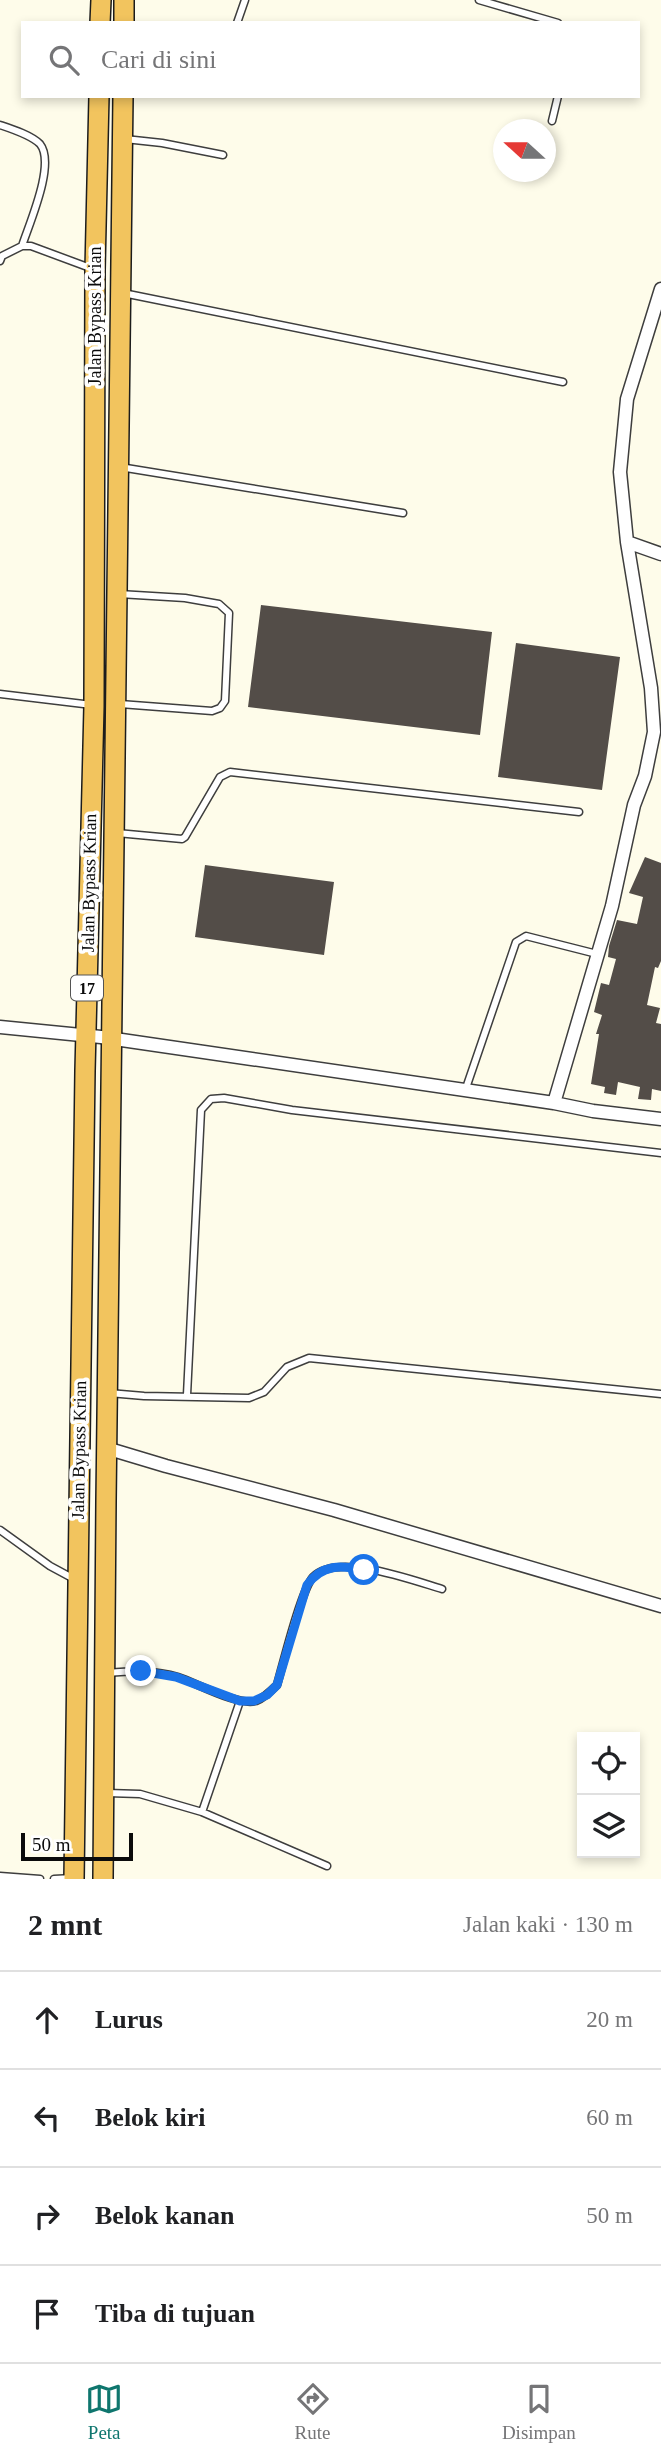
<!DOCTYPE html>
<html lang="id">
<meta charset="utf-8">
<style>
:root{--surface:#fff;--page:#f6f6f6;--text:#202124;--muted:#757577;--line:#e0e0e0;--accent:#0f766e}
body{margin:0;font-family:"Times New Roman",serif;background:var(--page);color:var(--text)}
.controls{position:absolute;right:21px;bottom:21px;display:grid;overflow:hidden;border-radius:0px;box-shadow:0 4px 10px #0003}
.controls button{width:63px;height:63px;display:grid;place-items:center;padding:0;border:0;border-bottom:2px solid var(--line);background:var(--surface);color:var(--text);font:35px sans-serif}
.compass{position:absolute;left:493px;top:119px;width:63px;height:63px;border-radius:50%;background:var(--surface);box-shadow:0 4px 10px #0003;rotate:291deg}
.scale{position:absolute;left:21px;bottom:18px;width:112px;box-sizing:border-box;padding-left:7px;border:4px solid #0b0b0b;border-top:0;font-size:19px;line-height:24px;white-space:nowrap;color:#0b0b0b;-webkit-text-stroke:5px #fff;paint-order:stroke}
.stop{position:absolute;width:21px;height:21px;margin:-16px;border:5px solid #1a73e8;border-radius:50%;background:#fff}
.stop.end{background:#1a73e8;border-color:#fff;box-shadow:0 2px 7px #0008}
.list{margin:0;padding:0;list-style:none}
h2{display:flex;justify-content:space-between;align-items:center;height:91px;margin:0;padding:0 28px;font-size:30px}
h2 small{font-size:23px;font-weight:400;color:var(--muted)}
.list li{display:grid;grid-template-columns:46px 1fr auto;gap:21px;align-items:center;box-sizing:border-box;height:98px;padding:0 28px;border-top:2px solid var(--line)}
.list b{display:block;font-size:26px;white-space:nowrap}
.list em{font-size:23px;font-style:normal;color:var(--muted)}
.icon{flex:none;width:38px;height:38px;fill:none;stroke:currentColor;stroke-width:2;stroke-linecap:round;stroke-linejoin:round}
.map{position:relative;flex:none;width:661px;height:1879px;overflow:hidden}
.search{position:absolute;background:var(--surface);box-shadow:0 4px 10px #0003;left:21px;right:21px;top:21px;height:77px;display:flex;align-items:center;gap:18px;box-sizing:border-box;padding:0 24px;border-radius:0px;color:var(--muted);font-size:26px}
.sheet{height:483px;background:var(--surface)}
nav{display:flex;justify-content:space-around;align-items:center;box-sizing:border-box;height:98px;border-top:2px solid var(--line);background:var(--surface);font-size:19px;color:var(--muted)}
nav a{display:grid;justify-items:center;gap:4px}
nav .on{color:var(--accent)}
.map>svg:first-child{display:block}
.building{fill:#534d48}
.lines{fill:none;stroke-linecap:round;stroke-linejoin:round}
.service-casing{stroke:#3e3e3e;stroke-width:9}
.minor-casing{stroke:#3e3e3e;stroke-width:15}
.trunk-casing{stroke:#1c1c1c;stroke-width:22}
.service{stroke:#fff;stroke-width:6}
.minor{stroke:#fff;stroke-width:12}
.trunk{stroke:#f2c45e;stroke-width:19}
.route{stroke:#1a73e8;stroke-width:9}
.labels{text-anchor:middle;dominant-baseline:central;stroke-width:7;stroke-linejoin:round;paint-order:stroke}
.shield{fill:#fff;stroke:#545454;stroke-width:2}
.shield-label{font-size:16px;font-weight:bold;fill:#0b0b0b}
.street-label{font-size:18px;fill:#0b0b0b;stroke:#fff}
</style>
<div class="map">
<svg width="661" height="1879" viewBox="0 0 661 1879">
<rect width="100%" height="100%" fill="#fefcea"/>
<path class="building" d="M261,605L492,632L480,735L248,707Z
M516,643L620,657L602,790L498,777Z
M645,857L661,863V961L658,968L655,967L647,1005L660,1008L656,1023L661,1024V1091L652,1089L651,1100L638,1099L640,1087L618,1082L616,1095L604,1093L605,1087L591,1084L599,1034H596L602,1015L594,1012L601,983L609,985L616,959L608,957L609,946L617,920L637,924L643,897L629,893Z
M205,865L334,882L324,955L195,937Z"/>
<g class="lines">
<g class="service-casing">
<path id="service" d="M479,0L558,23
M237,23L245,0
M552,121L558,96
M0,125C12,129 31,135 40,144C56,164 29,224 22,246
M125,139L162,143L223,155
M0,261L2,256L22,246H31L93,269
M123,293L563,382
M120,467L403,513
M119,594L185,598L219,604L229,613L225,701L220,708L212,711L120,704
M0,694L92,705
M117,833L182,839L185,837L220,777L230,772L579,812
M465,1091L516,942L526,936L597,954
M109,1393L144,1396L249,1398L264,1392L287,1367L309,1358L661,1394
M187,1395L201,1110L211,1099L224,1098L292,1110L661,1153
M0,1530L50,1566L76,1580
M108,1673C132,1671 155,1670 178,1677C197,1683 237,1706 256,1701C264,1698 271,1691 277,1685C283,1664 301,1590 313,1577C337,1552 412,1580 442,1589
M107,1793L140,1794L202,1812L240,1701
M202,1812L327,1866
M0,1876L40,1879
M54,1879L73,1878"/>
</g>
<g class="minor-casing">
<path id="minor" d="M627,542L661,554
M0,1027L101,1037L554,1103L593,1111L661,1119
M554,1103L612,906L634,805L645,776L654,732L651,688L627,542L620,472L627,399L661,289
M106,1448L166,1466L334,1510L661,1606"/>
</g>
<g class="trunk-casing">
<path id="trunk" d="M100,23L101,0
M124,23V0
M74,1879L85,1071L94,706L95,270L99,96
M103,1879L106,1501L123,96"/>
</g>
<use href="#service" class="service"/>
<use href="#minor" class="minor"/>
<use href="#trunk" class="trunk"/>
</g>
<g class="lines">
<path class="route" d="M141,1671L176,1677L240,1701H254L267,1695L277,1685L307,1585C322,1564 341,1565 364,1570"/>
</g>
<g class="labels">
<rect class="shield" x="71" y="975.5" width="32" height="25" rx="5"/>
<g class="shield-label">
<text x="87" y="988">17</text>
</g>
<g class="street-label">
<text transform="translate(95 316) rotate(-90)">Jalan Bypass Krian</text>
<text transform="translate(89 883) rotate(-89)">Jalan Bypass Krian</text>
<text transform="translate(79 1450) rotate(-89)">Jalan Bypass Krian</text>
</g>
</g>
</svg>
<div class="controls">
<button><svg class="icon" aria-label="locate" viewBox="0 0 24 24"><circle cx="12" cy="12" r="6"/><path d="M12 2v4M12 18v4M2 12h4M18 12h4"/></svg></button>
<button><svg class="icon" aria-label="layers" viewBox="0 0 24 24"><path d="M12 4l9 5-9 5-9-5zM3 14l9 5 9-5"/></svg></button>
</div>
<svg class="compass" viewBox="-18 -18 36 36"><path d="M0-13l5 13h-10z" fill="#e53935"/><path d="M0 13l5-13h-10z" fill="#757577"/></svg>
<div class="scale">50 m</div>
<div class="stop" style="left:364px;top:1570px"></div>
<div class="stop end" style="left:141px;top:1671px"></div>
<div class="search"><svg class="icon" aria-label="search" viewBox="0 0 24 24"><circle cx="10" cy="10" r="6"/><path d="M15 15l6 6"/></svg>Cari di sini</div>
</div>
<section class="sheet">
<h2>2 mnt<small>Jalan kaki · 130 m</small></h2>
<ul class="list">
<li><svg class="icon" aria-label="ahead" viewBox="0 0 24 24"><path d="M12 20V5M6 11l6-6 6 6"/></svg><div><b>Lurus</b></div><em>20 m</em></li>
<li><svg class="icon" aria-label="left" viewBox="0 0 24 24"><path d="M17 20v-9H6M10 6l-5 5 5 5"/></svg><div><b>Belok kiri</b></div><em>60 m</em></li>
<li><svg class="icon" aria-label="right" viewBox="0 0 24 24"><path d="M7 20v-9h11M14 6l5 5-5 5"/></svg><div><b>Belok kanan</b></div><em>50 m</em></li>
<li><svg class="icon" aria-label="arrive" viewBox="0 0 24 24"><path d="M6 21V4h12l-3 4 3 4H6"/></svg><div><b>Tiba di tujuan</b></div></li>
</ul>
</section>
<nav>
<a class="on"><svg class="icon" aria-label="map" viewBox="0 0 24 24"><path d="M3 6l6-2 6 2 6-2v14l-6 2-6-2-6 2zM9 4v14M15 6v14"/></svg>Peta</a>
<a><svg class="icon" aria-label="directions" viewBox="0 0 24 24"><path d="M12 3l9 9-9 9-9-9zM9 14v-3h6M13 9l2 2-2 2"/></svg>Rute</a>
<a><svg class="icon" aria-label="saved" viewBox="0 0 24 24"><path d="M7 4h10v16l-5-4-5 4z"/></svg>Disimpan</a>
</nav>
